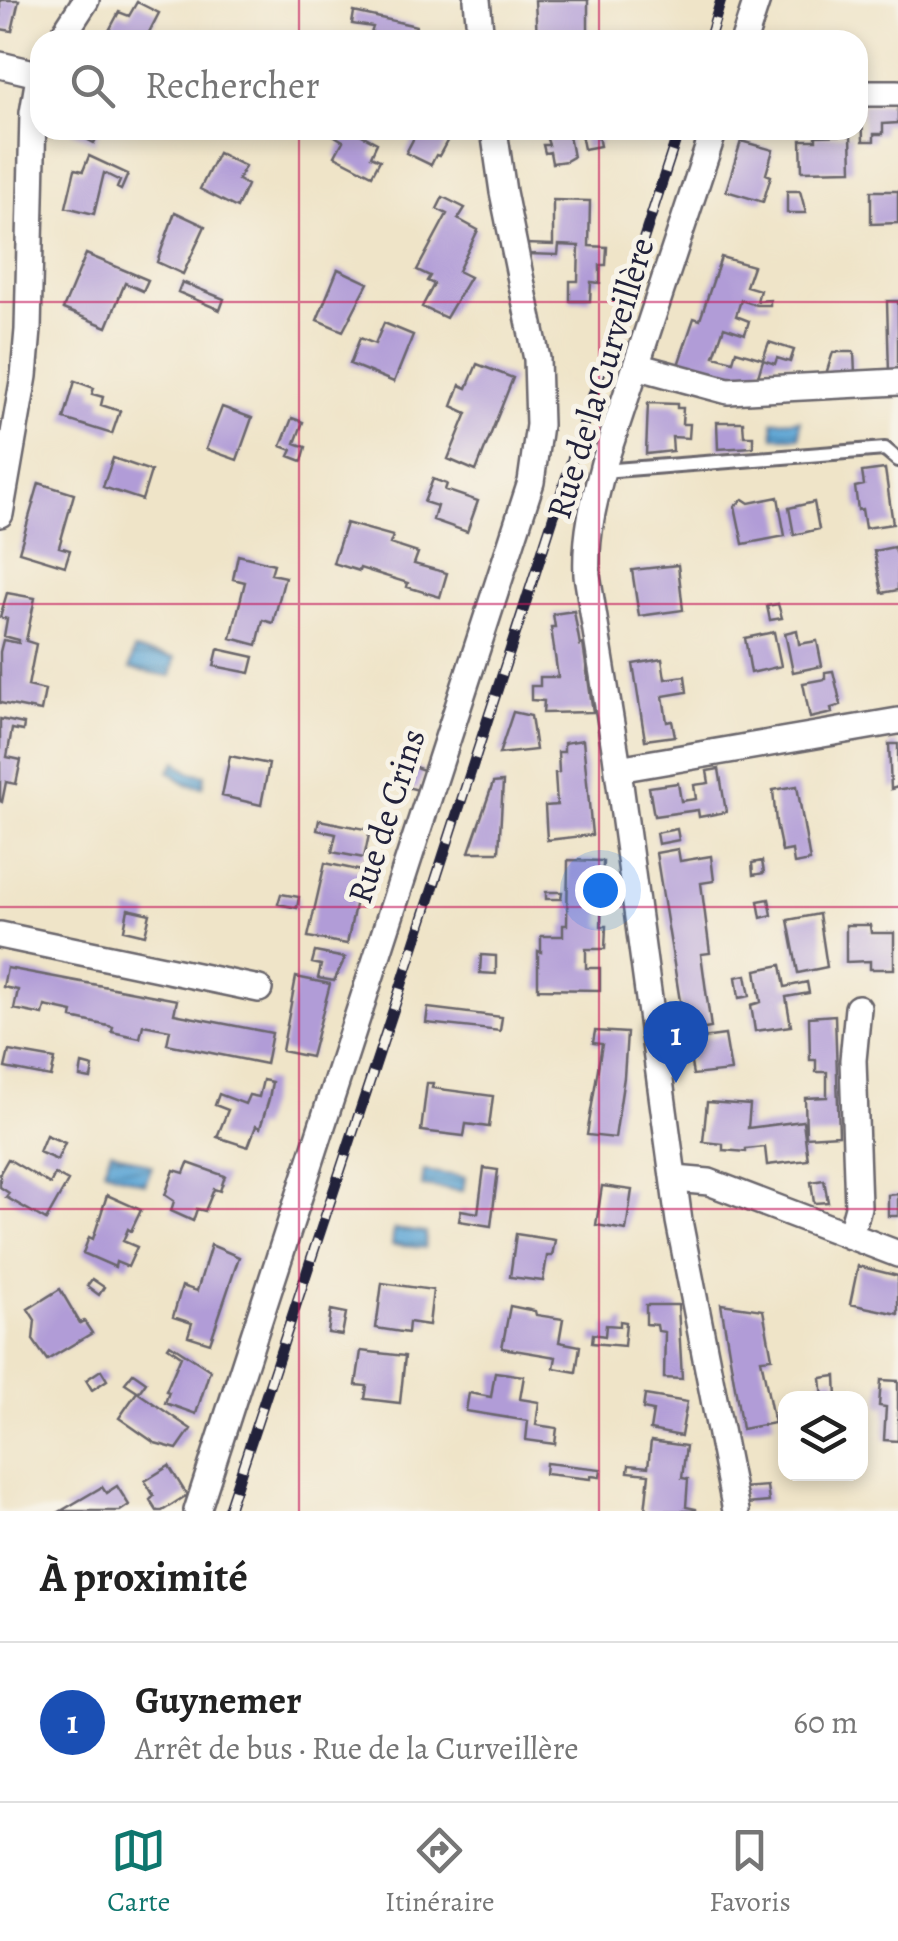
<!DOCTYPE html>
<html lang="fr">
<meta charset="utf-8">
<style>
:root{--surface:#fff;--page:#f2f2f2;--text:#222;--muted:#767676;--line:#e0e0e0;--accent:#0f766e}
body{margin:0;font-family:Alegreya,serif;background:var(--page);color:var(--text)}
.controls{position:absolute;right:30px;bottom:30px;display:grid;overflow:hidden;border-radius:20px;box-shadow:0 5px 15px #0003}
.controls button{width:90px;height:90px;display:grid;place-items:center;padding:0;border:0;border-bottom:2px solid var(--line);background:var(--surface);color:var(--text);font:50px sans-serif}
.you{position:absolute;left:600px;top:890px;width:35px;height:35px;margin:-25px;border:8px solid #fff;border-radius:50%;background:#1a73e8;box-shadow:0 0 0 15px #1a73e833}
.badge{display:grid;place-items:center;width:65px;height:65px;border-radius:50%;background:var(--accent);color:#fff;font-size:32px;font-weight:700}
.pin{position:absolute;translate:-50% -82px;filter:drop-shadow(0 2px 5px #0008)}
.pin::after{content:'';position:absolute;top:52px;width:35px;height:30px;background:inherit;clip-path:polygon(0 0,100% 0,50% 100%)}
.list{margin:0;padding:0;list-style:none}
h2{display:flex;justify-content:space-between;align-items:center;height:130px;margin:0;padding:0 40px;font-size:42px}
h2 small{font-size:32px;font-weight:400;color:var(--muted)}
.list li{display:grid;grid-template-columns:65px 1fr auto;gap:30px;align-items:center;box-sizing:border-box;height:160px;padding:0 40px;border-top:2px solid var(--line)}
.list b{display:block;font-size:38px;white-space:nowrap}
.list p{margin:0;font-size:32px;white-space:nowrap;color:var(--muted)}
.list em{font-size:32px;font-style:normal;color:var(--muted)}
.icon{flex:none;width:55px;height:55px;fill:none;stroke:currentColor;stroke-width:2;stroke-linecap:round;stroke-linejoin:round}
.map{position:relative;flex:none;width:898px;height:1511px;overflow:hidden}
.search{position:absolute;background:var(--surface);box-shadow:0 5px 15px #0003;left:30px;right:30px;top:30px;height:110px;display:flex;align-items:center;gap:25px;box-sizing:border-box;padding:0 35px;border-radius:30px;color:var(--muted);font-size:38px}
.sheet{height:290px;background:var(--surface)}
nav{display:flex;justify-content:space-around;align-items:center;box-sizing:border-box;height:140px;border-top:2px solid var(--line);background:var(--surface);font-size:28px;color:var(--muted)}
nav a{display:grid;justify-items:center;gap:5px}
nav .on{color:var(--accent)}
.map>svg:first-child{display:block}
.water{fill:url(#water-rules);stroke:#416488;stroke-width:2.5}
.building{fill:#b19cd7}
.lines{fill:none;stroke-linecap:round;stroke-linejoin:round}
.service-casing{stroke:#6a666c;stroke-width:18}
.minor-casing{stroke:#6a666c;stroke-width:30}
.service{stroke:#fff;stroke-width:12}
.minor{stroke:#fff;stroke-width:25}
.rail-casing{stroke:#22223b;stroke-width:11}
.rail{stroke:#f7f3e8;stroke-width:8;stroke-dasharray:22;stroke-linecap:butt}
.grid{fill:none;stroke:#c2185b;stroke-width:2.5;stroke-opacity:0.55}
.labels{text-anchor:middle;dominant-baseline:central;stroke-width:10;stroke-linejoin:round;paint-order:stroke}
.street-label{font-size:35px;fill:#22223b;stroke:#f7f3e8}
</style>
<div class="map">
<svg width="898" height="1511" viewBox="0 0 898 1511">
<defs>
<pattern id="water-rules" width="6" height="5" patternUnits="userSpaceOnUse" patternTransform="scale(2.5)"><rect width="6" height="5" fill="#60a7d6"/><path d="M0 2.5h6" fill="none" stroke="#4f88af"/></pattern>
</defs>
<rect width="100%" height="100%" fill="#f7f3e8"/>
<filter id="ink" filterUnits="userSpaceOnUse"><feTurbulence type="fractalNoise" baseFrequency=".01" numOctaves="2"/><feDisplacementMap in="SourceGraphic" scale="20" xChannelSelector="R" yChannelSelector="G"/><feConvolveMatrix kernelMatrix="1 2 1 2 8 2 1 2 1" color-interpolation-filters="sRGB"/></filter>
<filter id="wash" filterUnits="userSpaceOnUse"><feTurbulence type="fractalNoise" baseFrequency=".0048" numOctaves="4" result="noise"/><feDisplacementMap in="SourceGraphic" scale="40" xChannelSelector="R" yChannelSelector="G"/><feGaussianBlur stdDeviation="2.25" result="paint"/><feColorMatrix in="noise" values="0 0 0 0 0 0 0 0 0 0 0 0 0 0 0 0 0 1.4 0 .05"/><feComposite in="paint" operator="in"/></filter>
<g filter="url(#wash)">
<rect width="100%" height="100%" fill="#efe4c8"/>
<path class="water" d="M800,420V437H774L773,421Z
M134,650L175,658L171,676L130,669Z
M176,761L189,772L205,775L203,787L185,784L169,771Z
M111,1151L152,1166L145,1184L104,1170Z
M424,1171L465,1177L463,1191L422,1186Z
M394,1229L426,1233L425,1248L392,1245Z"/>
<g id="blocks">
<path class="building" d="M0,0H19L12,31L0,29Z
M535,0H588V40L537,39Z
M137,2L159,13L145,40H104L119,12L129,16Z
M354,12L416,26L412,40H369L373,27L352,24Z
M898,103V123L883,124V134H874V141H863L862,104Z
M69,130H100L94,143Z
M325,130H352L377,143L371,156L380,160L372,175L335,156L343,141Z
M418,130H453L439,156L436,155L431,165L406,153Z
M544,130H581V134L597,131L600,146L584,149L581,134L569,136L573,157L566,161L552,163L550,152L545,153L543,145H549Z
M851,135L852,170L802,171L801,140H816V136Z
M741,141L773,150L766,174L771,176L763,202L726,191Z
M218,153L245,166L238,180L247,185L237,208L200,189Z
M89,156L128,174L121,190L117,188L120,181L104,173L94,214L66,207L75,169L83,171Z
M787,191H800L806,213H787Z
M871,191H898V223L871,224Z
M443,197L465,208L458,219L478,230L458,271L470,277L446,318L422,307L434,284L427,281L430,276L417,270L447,214L437,209Z
M553,200L590,201L589,246L607,247L606,265H600V283L591,282L590,301H570V281H578L579,246L559,245L558,255L529,254L526,244L553,245Z
M175,212L205,226L183,274L157,262Z
M86,254L148,280L143,291L125,283L107,327L63,309Z
M721,257L753,266L746,286L760,290L757,301L770,300V305H756L741,300L736,316L749,321L745,334L724,327L714,356L733,361L736,351L763,359L769,342L794,350L790,362L777,358L775,364L763,360L757,380L737,382L676,371L694,318L700,320Z
M338,269L368,283L343,331L317,320Z
M182,282L224,299L220,310L178,292Z
M887,301H898V373H889Z
M384,323L413,335L394,382L350,364L360,338L375,344Z
M833,352H854L855,374H826Z
M477,364L513,378L476,471L448,459L467,413L452,406L460,385L467,388Z
M75,381L94,388L92,394L103,397L101,405L120,411L112,434L64,419Z
M648,403L677,404V408H683L682,424H690L689,438L672,437L673,451L646,454Z
M222,407L252,418L237,460L206,449Z
M292,418L303,422L295,443L306,447L302,461L289,456L292,450L281,446Z
M717,422H743L744,436H753V447L718,449Z
M113,458L151,471L142,500L103,487Z
M885,469L893,524L865,528L862,509L858,510L855,487L864,485L862,472Z
M433,479L447,484L445,490L478,501L467,532L433,520L437,506L424,502Z
M39,483L74,494L59,547L70,550L65,566L19,552Z
M778,497L785,536L743,544L735,506L743,499L749,503Z
M814,502L819,529L794,535L789,508Z
M346,523L393,536L390,544L418,553L414,564L447,573L440,597L407,587L408,583L360,568L359,571L333,563Z
M894,547L898,557V590L882,593L874,551Z
M238,555L274,564L271,574L285,577L273,623L263,620L257,645L231,638L245,582L233,579Z
M678,565L683,610L639,616L632,570Z
M7,593L35,598L26,641L36,644L28,686L45,690L41,711L0,703V652L3,640L19,643V640L4,636L7,619L0,617Z
M778,604L782,618L770,620L767,606Z
M574,611L580,645L583,644L593,712L543,713L544,701L531,700V686H540V677H558L551,627H555L553,614Z
M797,630L799,644L817,641L822,666L793,672L785,633Z
M774,632L781,666L751,673L745,638Z
M218,649L254,657L250,673L214,666Z
M662,659L665,679L685,676L687,692L663,696L667,722L672,721L675,736L645,740L633,664Z
M833,671L841,705L831,708L832,713L810,718L803,683L825,679V672Z
M513,712L531,716L536,750L499,754Z
M0,719L24,724L23,731L12,729L7,757L21,760L16,784L6,782L2,802L0,801Z
M583,740L592,835L547,840L545,806L557,805L555,773L559,772L558,752H564V743Z
M889,744H898V787L891,789Z
M230,756L269,764L261,805L222,796Z
M406,764L424,770L418,790L399,785Z
M719,769L726,812L699,817L698,810L654,816L649,787L678,783L681,801L696,799L694,785L709,783L707,771Z
M503,782L499,852H469L493,783Z
M797,786L810,861L794,864L792,850L782,852L776,823L773,790Z
M319,820L370,830L364,858L332,852L336,834L317,830Z
M677,829L679,840L658,844L656,833Z
M678,849L680,861L711,856L714,881L701,883L710,953L701,954L711,1028L685,1032L656,853Z
M568,860L603,861L601,926H606L605,949H586V968H600V990L538,989V951L541,952V936H563V925H567Z
M762,861L764,873L753,875L752,863Z
M325,863L362,871L347,944L308,937Z
M546,892H562L561,899H546Z
M281,894L299,897L297,908L278,904Z
M769,899L772,915L761,918L758,901Z
M128,909L150,914L145,935L124,930Z
M819,914L827,967L798,973L788,920Z
M846,925H870L871,933H894V969H870V961L846,962Z
M315,952L345,958L334,981L318,978L321,965L312,963Z
M481,955L496,956V974L480,973Z
M781,965L785,987L807,982L809,993L786,997L791,1026L755,1031L751,1005L761,1002L756,970Z
M7,968L177,1000L174,1014L272,1033L266,1064L167,1044L170,1030L143,1025L140,1038L112,1032L113,1027L72,1018L73,1012L45,1006L43,1015L14,1009L18,990L3,987Z
M746,975L750,996L739,998L736,977Z
M296,977L330,984L311,1057L282,1051Z
M428,1008L502,1017L500,1031L426,1023Z
M835,1015L839,1135L806,1137L805,1098L827,1097V1072H816V1060H810L809,1017Z
M595,1031L627,1033L624,1077L615,1138L587,1135L602,1044L593,1043Z
M725,1035L731,1071L693,1075L687,1040Z
M9,1051L55,1059L51,1077L5,1068Z
M82,1064L93,1067L91,1079L80,1077Z
M263,1080L272,1082L269,1099L260,1128L256,1126L248,1147L217,1137L228,1110L215,1105L219,1094L245,1104L249,1095L259,1097Z
M427,1083H433L432,1088L493,1096L489,1127L466,1124L464,1136L421,1131Z
M707,1102L750,1105L748,1128L803,1121L808,1160L767,1165L765,1147L746,1149V1152L723,1150V1144L703,1142Z
M46,1135L65,1143L57,1160L39,1152Z
M8,1159L50,1184L55,1174L68,1181L46,1220L6,1197L9,1193L0,1187V1173Z
M188,1163L225,1176L220,1191L214,1189L205,1211L197,1209L193,1221L171,1211L174,1201L165,1195L174,1170L184,1173Z
M484,1168L498,1170L491,1226L459,1221L461,1210L478,1213Z
M824,1180L828,1202L814,1203L811,1182Z
M602,1186L632,1190L626,1230L596,1225Z
M898,1194V1216H888V1195Z
M107,1195L141,1210L131,1231L128,1229L123,1241L137,1247L128,1267L116,1262L115,1267L83,1253L89,1237L93,1239Z
M516,1234L555,1240L552,1256H547L543,1281L510,1277Z
M211,1245L239,1257L210,1343L188,1336L192,1323L173,1317L182,1286L197,1291Z
M858,1266L898,1276V1314L850,1304Z
M92,1279L104,1287L99,1295L87,1286Z
M382,1283L433,1290L429,1325L409,1322L408,1333L376,1328Z
M60,1289L80,1323L84,1321L92,1333L47,1360L33,1340L35,1320L28,1309Z
M721,1304L763,1310L772,1358L761,1359L774,1423L742,1429Z
M646,1305H678L682,1379L664,1378L665,1332L658,1331L657,1325L646,1324Z
M510,1306L535,1311L536,1315L563,1319L559,1342L580,1346L576,1372L554,1368L556,1357L502,1348Z
M331,1310L346,1313L342,1335L328,1333Z
M620,1321L626,1322L624,1346L592,1343L593,1334L605,1336L606,1325L620,1326Z
M170,1344L210,1370L196,1414L165,1403L169,1392L166,1391L181,1356L168,1347Z
M361,1351L405,1356L400,1403L365,1399L367,1386L356,1385Z
M101,1370L107,1380L92,1390L86,1380Z
M495,1372L524,1376L520,1399L539,1402L536,1425L557,1428L555,1444L526,1440L528,1421L466,1411L469,1393L491,1397Z
M133,1373L146,1382L139,1392L125,1383Z
M836,1376L837,1398H823L821,1378Z
M881,1380L898,1381V1441L884,1440L886,1407L879,1406Z
M137,1392L191,1429L177,1449L155,1443L119,1418Z
M645,1395L687,1402L681,1436L650,1430L653,1411L643,1409Z
M651,1441L686,1446L682,1478L688,1479L686,1507L696,1509V1511H645L649,1474L628,1472L629,1465L648,1467Z
M546,1463L601,1469L600,1477L591,1476V1479L545,1474Z
M169,1466L187,1495L162,1511H157L150,1500L154,1496L145,1481Z
M117,1486L129,1505L120,1511H61L102,1487L106,1493Z
M767,1486L769,1502L746,1504L742,1488Z"/>
</g>
</g>
<g filter="url(#ink)">
<use href="#blocks" fill-opacity="0" stroke="#6a666c" stroke-width="2.5"/>
<g class="lines">
<g class="service-casing">
<path id="service" d="M602,471L885,449L898,460"/>
</g>
<g class="minor-casing">
<path id="minor" d="M477,0L481,40
M60,40L86,0
M744,40L757,0
M0,65L38,74
M858,93H898
M714,130L604,463C594,501 585,535 587,575L616,755L679,1221L736,1511
M636,366L728,391L898,382
M0,514L24,376L28,330L33,113L40,71
M618,769L898,721
M0,935L259,989
M675,1179L709,1182L898,1254
M850,1236L858,1207L853,1060L858,1008
M197,1511L531,482L539,425L537,359L503,192L494,130"/>
</g>
<use href="#service" class="service"/>
<use href="#minor" class="minor"/>
<g class="rail-casing">
<path id="rail" d="M709,40L721,0
M228,1511L394,1008L679,130"/>
</g>
<use href="#rail" class="rail"/>
</g>
</g>
<path class="grid" d="M299,0V40M599,0V40M299,130V1511M599,130V1511M0,302H898M0,604H898M0,907H898M0,1209H898"/>
<g class="labels">
<g class="street-label">
<text transform="translate(600 378) rotate(-73)">Rue de la Curveillère</text>
<text transform="translate(386 816) rotate(-72)">Rue de Crins</text>
</g>
</g>
</svg>
<div class="controls">
<button><svg class="icon" aria-label="layers" viewBox="0 0 24 24"><path d="M12 4l9 5-9 5-9-5zM3 14l9 5 9-5"/></svg></button>
</div>
<div class="you"></div>
<div class="pin badge" style="left:676px;top:1083px;background:#1a4fb4">1</div>
<div class="search"><svg class="icon" aria-label="search" viewBox="0 0 24 24"><circle cx="10" cy="10" r="6"/><path d="M15 15l6 6"/></svg>Rechercher</div>
</div>
<section class="sheet">
<h2>À proximité<small></small></h2>
<ul class="list">
<li><span class="badge" style="background:#1a4fb4">1</span><div><b>Guynemer</b><p>Arrêt de bus · Rue de la Curveillère</p></div><em>60 m</em></li>
</ul>
</section>
<nav>
<a class="on"><svg class="icon" aria-label="map" viewBox="0 0 24 24"><path d="M3 6l6-2 6 2 6-2v14l-6 2-6-2-6 2zM9 4v14M15 6v14"/></svg>Carte</a>
<a><svg class="icon" aria-label="directions" viewBox="0 0 24 24"><path d="M12 3l9 9-9 9-9-9zM9 14v-3h6M13 9l2 2-2 2"/></svg>Itinéraire</a>
<a><svg class="icon" aria-label="saved" viewBox="0 0 24 24"><path d="M7 4h10v16l-5-4-5 4z"/></svg>Favoris</a>
</nav>
